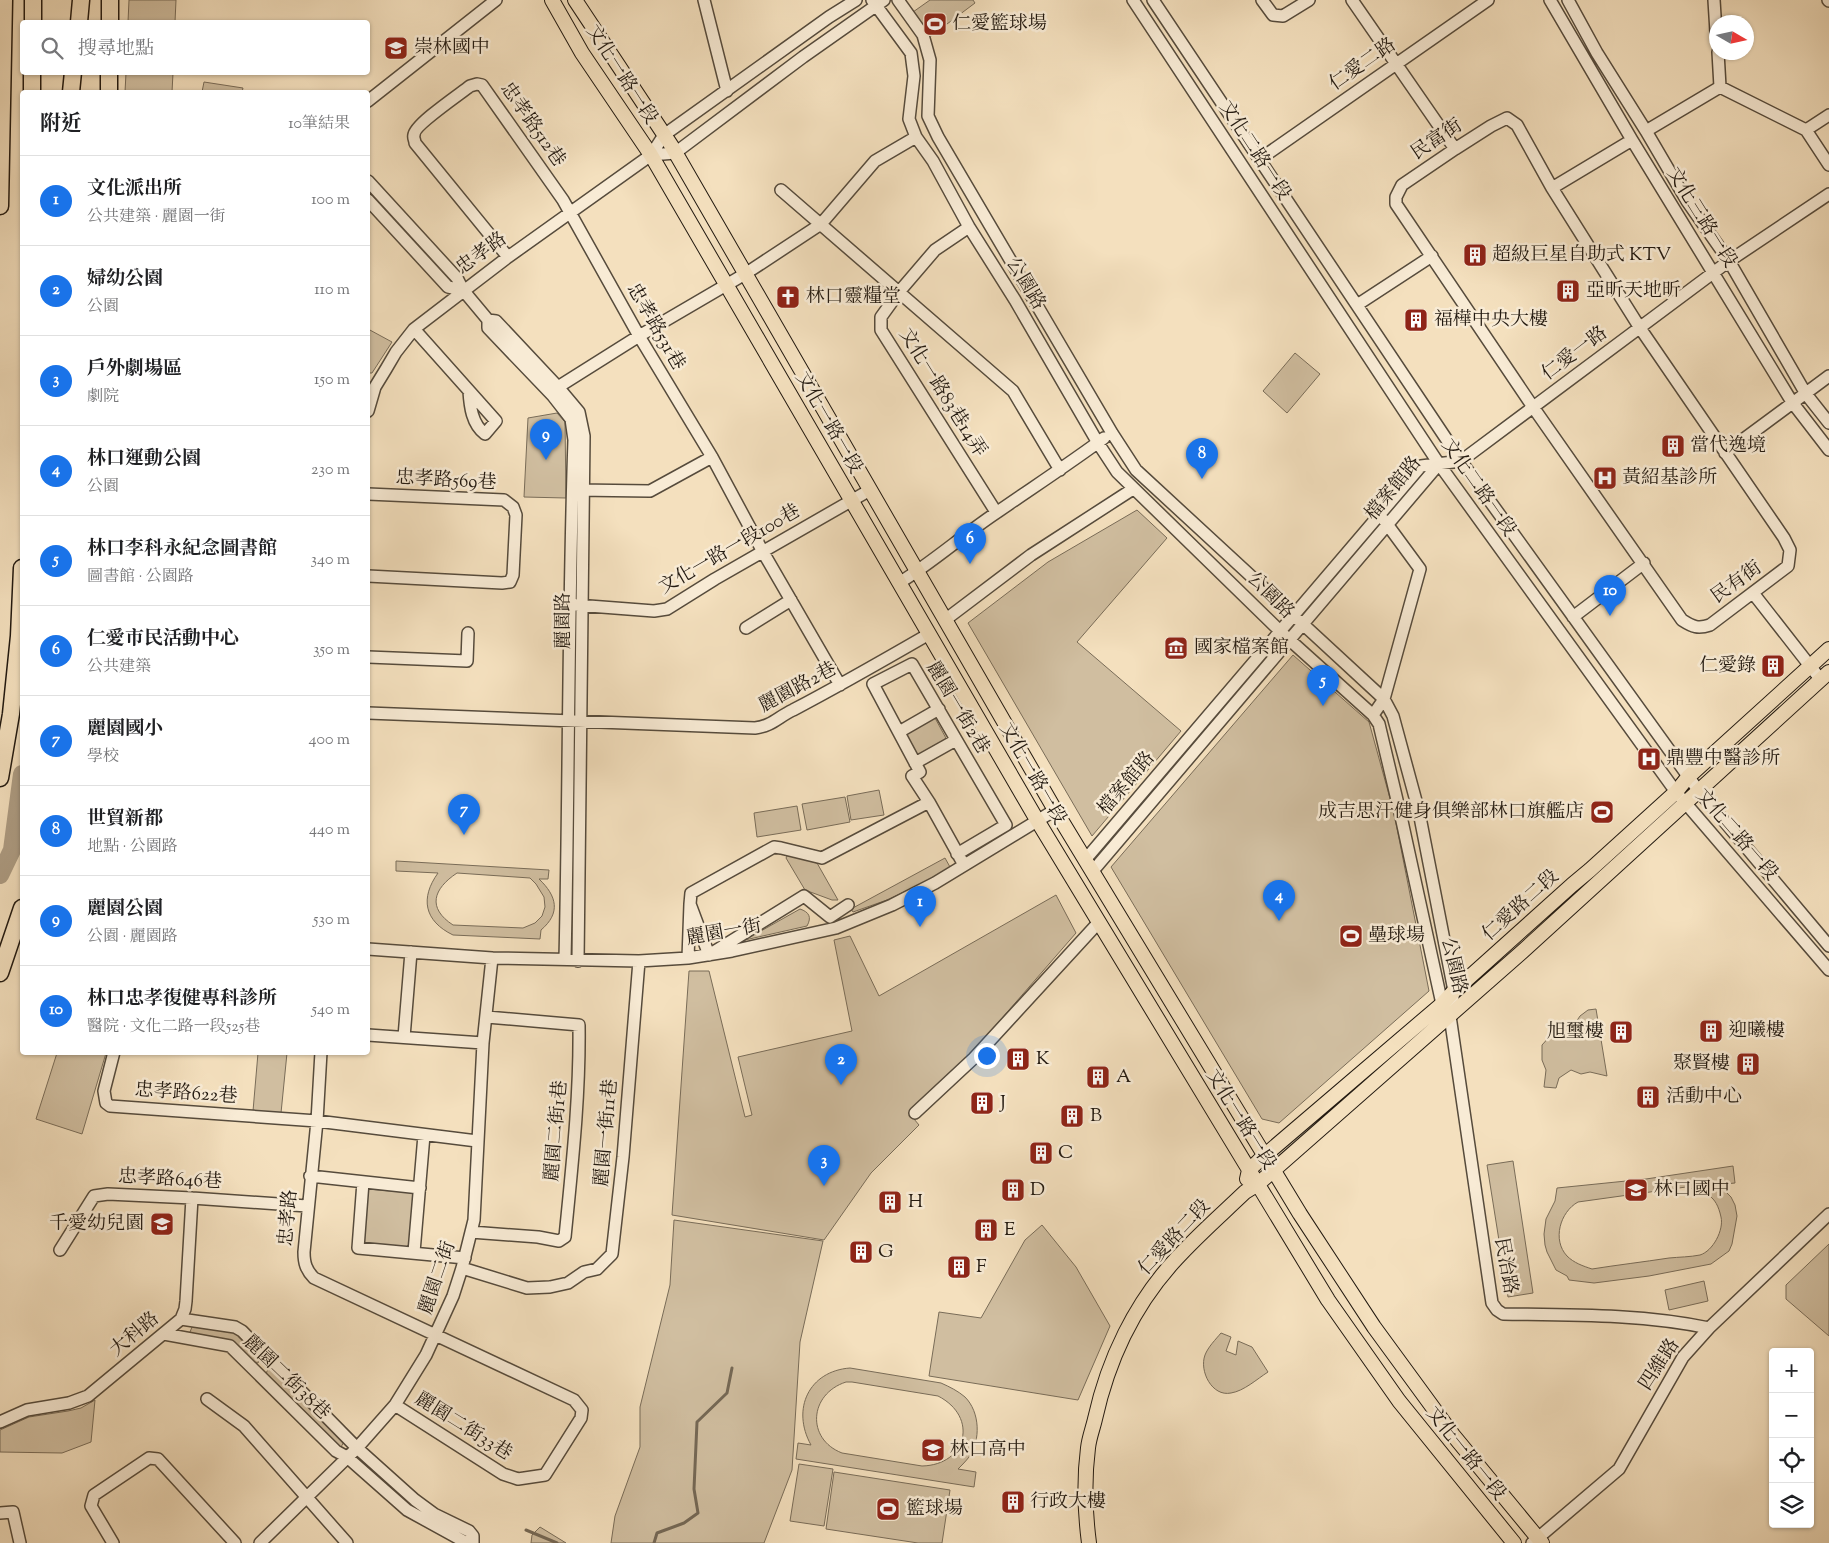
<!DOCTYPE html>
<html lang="zh-TW">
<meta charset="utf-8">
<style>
:root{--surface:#fff;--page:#f2f2f2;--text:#202124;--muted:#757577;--line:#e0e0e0;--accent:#1a73e8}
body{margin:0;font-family:"Sorts Mill Goudy","Noto Serif TC",serif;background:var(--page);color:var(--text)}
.controls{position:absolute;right:15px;bottom:15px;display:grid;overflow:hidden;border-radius:5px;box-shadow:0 1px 4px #0004}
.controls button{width:45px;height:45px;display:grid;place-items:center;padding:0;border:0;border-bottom:1px solid var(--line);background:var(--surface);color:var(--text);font:25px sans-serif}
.compass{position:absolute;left:1709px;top:15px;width:45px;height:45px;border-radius:50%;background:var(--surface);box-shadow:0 1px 4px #0004;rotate:99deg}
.you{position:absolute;left:986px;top:1055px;width:18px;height:18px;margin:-12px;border:4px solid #fff;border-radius:50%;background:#1a73e8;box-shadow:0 0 0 8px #1a73e833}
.badge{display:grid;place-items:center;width:32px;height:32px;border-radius:50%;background:var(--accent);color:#fff;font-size:16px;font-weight:700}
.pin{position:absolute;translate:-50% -41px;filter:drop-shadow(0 1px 2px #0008)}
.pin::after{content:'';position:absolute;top:26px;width:18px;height:15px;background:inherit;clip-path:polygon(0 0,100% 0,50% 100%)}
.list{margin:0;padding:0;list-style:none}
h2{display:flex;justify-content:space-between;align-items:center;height:65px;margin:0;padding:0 20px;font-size:21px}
h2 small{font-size:16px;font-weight:400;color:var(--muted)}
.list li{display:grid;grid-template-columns:32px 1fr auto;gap:15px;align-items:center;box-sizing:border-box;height:90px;padding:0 20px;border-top:1px solid var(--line)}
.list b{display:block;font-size:19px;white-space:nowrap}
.list p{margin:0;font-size:16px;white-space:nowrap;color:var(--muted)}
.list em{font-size:16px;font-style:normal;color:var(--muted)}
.icon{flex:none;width:28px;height:28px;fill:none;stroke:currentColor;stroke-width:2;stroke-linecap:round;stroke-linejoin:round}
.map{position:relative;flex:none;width:1829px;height:1543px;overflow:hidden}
.search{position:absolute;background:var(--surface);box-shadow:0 1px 4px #0004;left:20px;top:20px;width:350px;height:55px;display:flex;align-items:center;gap:12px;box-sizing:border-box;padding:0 18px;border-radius:5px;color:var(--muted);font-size:19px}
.panel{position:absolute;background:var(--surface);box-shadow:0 1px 4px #0004;left:20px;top:90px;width:350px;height:965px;border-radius:5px}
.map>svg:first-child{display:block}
.green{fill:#d0bea0;stroke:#796c58;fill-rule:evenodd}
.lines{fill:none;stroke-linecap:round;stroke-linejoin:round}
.stream{stroke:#756855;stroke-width:3}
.river{stroke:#ad9c83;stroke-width:18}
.minor-casing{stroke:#564b3c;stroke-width:14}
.major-casing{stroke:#221910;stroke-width:16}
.highway-casing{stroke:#221910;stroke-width:19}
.minor{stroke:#f8ebd5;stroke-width:11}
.major{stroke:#f4e0be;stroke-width:14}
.highway{stroke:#f4e0be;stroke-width:16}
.labels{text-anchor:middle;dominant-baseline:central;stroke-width:5;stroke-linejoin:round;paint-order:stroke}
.poi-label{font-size:19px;fill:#221910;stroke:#f8ebd5;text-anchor:start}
.street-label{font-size:19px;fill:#221910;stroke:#f8ebd5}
</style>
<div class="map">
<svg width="1829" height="1543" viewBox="0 0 1829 1543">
<rect width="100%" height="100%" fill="#f4e0be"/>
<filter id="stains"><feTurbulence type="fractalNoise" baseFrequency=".004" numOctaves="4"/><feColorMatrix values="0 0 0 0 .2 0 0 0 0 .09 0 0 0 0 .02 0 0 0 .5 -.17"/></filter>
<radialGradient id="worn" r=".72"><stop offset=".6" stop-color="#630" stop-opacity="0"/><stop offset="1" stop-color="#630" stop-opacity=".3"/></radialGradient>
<path class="green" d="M129,0H176L175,22H128Z
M930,0H973L975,3L931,36L913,12Z
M126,73H173L172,92H125Z
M204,82L243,88L242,92H202Z
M368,329L392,342L372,373H368Z
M1295,353L1320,374L1287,413L1263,391Z
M557,413L565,422L566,498L524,497L528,418Z
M1137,510L1167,538L1077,642L1181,731L1092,836L968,623L1048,562Z
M1293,655L1369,722L1394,813L1429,991L1279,1123L1262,1119L1111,867Z
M935,718L947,740L917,758L904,736Z
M879,790L884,815L851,820L847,796Z
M845,797L850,822L807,830L802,804Z
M797,806L801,830L757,837L754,813Z
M788,854L817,863L838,900H832L805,890L786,858Z
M945,858L950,867V870L887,900L853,912L851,909Z
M396,861L549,870L548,879H539C557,896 561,913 541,930L540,939L453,935C424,921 420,898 438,873L396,871ZM457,873L530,878L536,884L544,897L545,907L542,916L535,923L523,928L453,925C427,908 433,889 457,873Z
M1056,895L1076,933L976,1048L909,1113L919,1125L871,1173L824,1240L672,1215L689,971H709L745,1117L752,1115L738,1057L852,1031L834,940L850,936L879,996Z
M800,909C809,912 812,917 807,926L745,940Z
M1596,1009L1607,1076L1590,1072L1581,1074L1571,1070L1559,1078L1556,1088L1544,1087L1546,1070L1542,1060V1045L1551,1035L1576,1022L1580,1016L1588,1010Z
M57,1053H106L82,1134L36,1119Z
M258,1053H287L281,1113L253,1111Z
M1513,1161L1533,1293L1508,1297L1487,1165Z
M1733,1166L1735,1183L1715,1185L1721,1187L1731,1197L1735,1205L1737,1216L1732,1244L1729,1251L1711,1264L1649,1276L1594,1283L1569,1280L1567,1276L1556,1270L1547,1252L1545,1245L1544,1234L1546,1219L1555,1201L1557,1188L1646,1179ZM1686,1187C1706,1193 1716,1194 1721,1217C1724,1230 1713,1251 1700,1255C1690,1257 1679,1257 1669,1258C1643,1262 1617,1265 1592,1269C1583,1266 1574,1263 1567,1256C1552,1240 1560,1212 1578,1202Z
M367,1189L414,1193L409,1247L362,1243Z
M674,1220L823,1241L800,1342L792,1470L764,1543H611L615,1516L640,1447V1407L670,1285Z
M1042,1225L1076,1267L1110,1326L1078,1400L929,1376L939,1312L981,1318L1025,1240Z
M1829,1244V1336L1786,1299V1285Z
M1704,1281L1708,1301L1669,1310L1665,1290Z
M196,1325L233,1330L260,1357L258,1363L252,1362L194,1336L190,1332L192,1327Z
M1221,1333L1231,1337L1226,1351L1236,1355L1238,1341L1252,1347L1268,1372C1257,1379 1244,1391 1231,1393C1212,1397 1199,1371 1205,1355C1208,1347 1216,1339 1221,1333Z
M850,1368L941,1383C950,1387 958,1391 965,1397C980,1412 981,1440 969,1457C966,1461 962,1465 958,1469L976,1472L974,1487L796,1459L798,1443L811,1445C791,1409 809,1371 850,1368ZM846,1382H852L938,1396C979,1417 967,1465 922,1466L842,1453C806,1439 809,1394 846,1382Z
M269,1369H274L345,1440L341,1447L337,1445L266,1375L267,1371Z
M95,1400L91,1442L62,1453L0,1452V1430L29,1417L68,1411L81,1408Z
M799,1464L833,1469L824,1526L790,1521Z
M834,1472L950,1490L942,1543H918L826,1529Z
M540,1527L566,1543H531L532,1535Z"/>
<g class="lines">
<path class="stream" d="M526,1530L557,1543
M654,1543L657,1533L684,1523L698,1513L694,1489L697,1422L727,1393L732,1368"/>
<path class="river" d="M0,875L12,850L22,774"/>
<g class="minor-casing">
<path id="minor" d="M704,0L727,91
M872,0L911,53L914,76L909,119L916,137L933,161L969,227L1015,300L1098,443L1117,472L1282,633L1373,715L1379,724L1402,821L1442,1004L1445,1009
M898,0L923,35L930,60L928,116L938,137L1112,433L1136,470L1384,699L1393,716L1419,812L1454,991L1450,1016L1492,1303L1497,1310L1503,1314C1572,1315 1642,1314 1709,1328
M1133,0L1439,464L1676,792L1829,970
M1153,0L1461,461L1698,790L1829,946
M1262,0L1273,15L1283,16L1309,0
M1352,0L1455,149
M1550,0L1632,140L1792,402L1829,450
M1568,0L1597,53L1646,131L1687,201L1729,261L1806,394L1829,423
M1714,0L1716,32
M1828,0L1829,1
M1720,87L1806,130
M368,101L496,0
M1507,118L1517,125L1552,188L1640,328L1784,538L1790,550L1788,566L1710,625C1698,629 1693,627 1682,620L1533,407L1396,204V197L1402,185L1455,149L1491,126Z
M1806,130L1829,165
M1806,130L1829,115
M1646,131L1720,87L1718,52
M651,155L675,153L803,57L884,0
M1260,159L1488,0
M368,181L457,278L463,290L488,320L496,321L558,387L579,412L584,436L578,961
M1552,188L1632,140
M781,190L1013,391L1060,470
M368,200L448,287L463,290
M969,227L935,250L899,292L881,317V330L996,512
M508,257L415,143C415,140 413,138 414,135C414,125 460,94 470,86L477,84L482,85L563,200L639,336L712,457L763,552L840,685
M1357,305L1432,256
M488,320V328L553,396L571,419L574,440C568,613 569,786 565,959
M414,329L496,421L485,434C472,424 470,407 469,391
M558,387L639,336L745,274L821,224L875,161L916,137
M368,411L375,387L386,369L396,352L414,329L508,257L651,155L664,135L829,17L856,0
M1725,453L1829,376
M577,490L650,491L712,457
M368,494L504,500L513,507L516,515L513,575L510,582L502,583L368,576
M899,583C933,562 963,535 996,513C1032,488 1069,464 1104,438
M1753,593L1821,680
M576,605L654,611L667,609L715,579L870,490
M1573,617L1644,563
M945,620L1031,555L1133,489
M746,628L791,600
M368,657L467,661L468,633
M368,713L755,728C772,726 778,717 793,710C839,686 884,660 929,634
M1373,715L1384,699L1420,569L1384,520
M899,732L939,709
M915,763L956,740
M957,854L1006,825L912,664L873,684L920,772L912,776L929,802L964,865
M1085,860L1421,466L1461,461L1729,261L1829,194
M1092,872L1439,464
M690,904L691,893L774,847L781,848L822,858L929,802
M368,949L492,958L639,961L688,958L732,951L836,928L892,905L935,883L1055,810
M688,958L690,904L709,955L804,896L830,917L848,905
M368,1035L483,1043
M404,1037L411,952
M114,1052L104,1091L106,1103L110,1106L317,1121L477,1141
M321,1052L317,1121L304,1252C304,1263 306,1270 314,1278L574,1400L582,1410L581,1418L545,1475L518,1479L503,1474L395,1405
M915,1113L974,1058L1099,922
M310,1176L420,1188
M363,1182L358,1248L465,1258
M471,1232L538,1237L559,1241L565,1237C572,1166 580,1096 579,1025L487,1017
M60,1250L94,1196L108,1194L192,1198L307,1206
M414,1252L424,1135
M462,1268L527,1288L550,1287L568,1283L584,1272L597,1269L612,1254L623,1157L639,961
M181,1319L235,1327L242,1331L357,1448L415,1500L434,1514L469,1531L473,1536V1543
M164,1334L230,1346L336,1451L347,1457L407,1510L467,1543
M207,1399L244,1426L347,1543
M0,1422L27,1410L69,1403L88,1396L181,1319L185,1309L186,1301L192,1198
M0,1513L13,1512L20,1543
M113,1543L91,1506L94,1495L149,1458L158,1459L235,1543
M260,1543L357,1448L395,1405L426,1355L453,1296L462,1268L474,1220L483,1043L492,958
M1532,1543L1619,1469L1683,1357L1709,1328L1829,1214"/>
</g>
<g class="major-casing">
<path id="major" d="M552,0L582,53L651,155L1037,820L1328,1300L1399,1401L1514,1543
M575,0L671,145L1055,810L1300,1214L1374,1327L1453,1435L1542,1543
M1247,1179L1249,1170L1264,1156L1442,1004L1454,991L1572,885L1590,870L1676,792L1688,777L1829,649
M1089,1543C1085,1512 1084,1479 1088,1448C1089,1438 1093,1428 1095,1419C1108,1360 1135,1303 1177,1258C1198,1235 1222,1214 1245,1192L1258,1184L1523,951L1829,672"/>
</g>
<g class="highway-casing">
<path id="highway" d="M33,22V0
M79,22L81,0
M110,22V0
M32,92V72
M71,92L73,72
M109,92V72
M0,206L4,0
M0,778L11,714L19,636L22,568
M0,973L22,908"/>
</g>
<use href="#minor" class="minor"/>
<use href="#major" class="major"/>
<use href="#highway" class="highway"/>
</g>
<defs>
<g id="stadium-square" transform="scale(1.25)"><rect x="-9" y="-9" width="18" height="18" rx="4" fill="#8f2418" stroke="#f8ebd5"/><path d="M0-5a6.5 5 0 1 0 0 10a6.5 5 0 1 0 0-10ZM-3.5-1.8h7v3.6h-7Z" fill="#fff"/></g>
<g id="school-square" transform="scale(1.25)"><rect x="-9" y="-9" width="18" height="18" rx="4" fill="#8f2418" stroke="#f8ebd5"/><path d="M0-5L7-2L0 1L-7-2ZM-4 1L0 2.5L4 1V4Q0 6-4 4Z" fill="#fff"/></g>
<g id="building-square" transform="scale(1.25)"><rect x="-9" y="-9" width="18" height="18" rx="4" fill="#8f2418" stroke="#f8ebd5"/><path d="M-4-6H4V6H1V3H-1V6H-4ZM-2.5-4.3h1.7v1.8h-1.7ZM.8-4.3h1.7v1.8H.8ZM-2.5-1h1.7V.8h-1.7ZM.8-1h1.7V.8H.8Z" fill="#fff"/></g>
<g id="church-square" transform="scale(1.25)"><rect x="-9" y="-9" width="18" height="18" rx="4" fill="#8f2418" stroke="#f8ebd5"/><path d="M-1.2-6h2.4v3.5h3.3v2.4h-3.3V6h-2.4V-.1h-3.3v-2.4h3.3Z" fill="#fff"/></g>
<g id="hospital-square" transform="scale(1.25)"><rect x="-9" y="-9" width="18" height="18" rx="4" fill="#8f2418" stroke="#f8ebd5"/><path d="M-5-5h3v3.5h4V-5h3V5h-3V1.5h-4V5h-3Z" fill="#fff"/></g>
<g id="museum-square" transform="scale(1.25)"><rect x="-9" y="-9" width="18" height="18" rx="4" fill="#8f2418" stroke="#f8ebd5"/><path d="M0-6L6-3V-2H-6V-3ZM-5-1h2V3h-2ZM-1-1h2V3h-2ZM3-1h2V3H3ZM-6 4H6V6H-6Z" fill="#fff"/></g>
</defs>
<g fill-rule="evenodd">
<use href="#stadium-square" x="935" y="24"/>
<use href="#school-square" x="396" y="48"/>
<use href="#building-square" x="1475" y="255"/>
<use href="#building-square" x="1568" y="291"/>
<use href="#church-square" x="788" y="297"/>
<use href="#building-square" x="1416" y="320"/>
<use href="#building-square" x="1673" y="446"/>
<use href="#hospital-square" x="1605" y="478"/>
<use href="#museum-square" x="1176" y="648"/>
<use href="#building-square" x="1773" y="666"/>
<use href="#hospital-square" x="1649" y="759"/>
<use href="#stadium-square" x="1602" y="812"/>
<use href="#stadium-square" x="1351" y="936"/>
<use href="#building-square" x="1711" y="1031"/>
<use href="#building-square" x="1621" y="1032"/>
<use href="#building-square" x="1018" y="1059"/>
<use href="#building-square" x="1748" y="1064"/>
<use href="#building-square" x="1098" y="1077"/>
<use href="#building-square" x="1648" y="1097"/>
<use href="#building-square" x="982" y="1103"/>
<use href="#building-square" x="1072" y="1116"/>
<use href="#building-square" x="1041" y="1153"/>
<use href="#building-square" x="1013" y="1190"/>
<use href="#school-square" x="1636" y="1190"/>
<use href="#building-square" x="890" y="1202"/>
<use href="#school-square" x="162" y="1224"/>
<use href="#building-square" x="986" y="1230"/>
<use href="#building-square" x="861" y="1252"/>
<use href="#building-square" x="959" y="1267"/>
<use href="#school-square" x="933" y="1450"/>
<use href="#building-square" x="1013" y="1502"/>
<use href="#stadium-square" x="888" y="1509"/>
</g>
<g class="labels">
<g class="poi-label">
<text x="952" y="24">仁愛籃球場</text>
<text x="414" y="48">崇林國中</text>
<text x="1492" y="255">超級巨星自助式 KTV</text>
<text x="1586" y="291">亞昕天地昕</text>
<text x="806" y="297">林口靈糧堂</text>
<text x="1434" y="320">福樺中央大樓</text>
<text x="1690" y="446">當代逸境</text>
<text x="1622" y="478">黃紹基診所</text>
<text x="1194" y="648">國家檔案館</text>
<text x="1756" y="666" text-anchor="end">仁愛錄</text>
<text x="1666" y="759">鼎豐中醫診所</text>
<text x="1584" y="812" text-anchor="end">成吉思汗健身俱樂部林口旗艦店</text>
<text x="1368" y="936">壘球場</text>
<text x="1728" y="1031">迎曦樓</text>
<text x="1604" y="1032" text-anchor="end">旭璽樓</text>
<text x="1036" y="1059">K</text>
<text x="1730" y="1064" text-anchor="end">聚賢樓</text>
<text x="1116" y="1077">A</text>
<text x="1666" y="1097">活動中心</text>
<text x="1000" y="1103">J</text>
<text x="1090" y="1116">B</text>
<text x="1058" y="1153">C</text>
<text x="1030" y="1190">D</text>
<text x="1654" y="1190">林口國中</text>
<text x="908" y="1202">H</text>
<text x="144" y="1224" text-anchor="end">千愛幼兒園</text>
<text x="1004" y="1230">E</text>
<text x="878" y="1252">G</text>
<text x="976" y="1267">F</text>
<text x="950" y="1450">林口高中</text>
<text x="1030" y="1502">行政大樓</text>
<text x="906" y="1509">籃球場</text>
</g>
<g class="street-label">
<text transform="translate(1363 65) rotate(-35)">仁愛二路</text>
<text transform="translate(621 75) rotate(57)">文化一路一段</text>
<text transform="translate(532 125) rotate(55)">忠孝路512巷</text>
<text transform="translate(1437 140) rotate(-34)">民富街</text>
<text transform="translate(1254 151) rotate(57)">文化二路一段</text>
<text transform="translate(1701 218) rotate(58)">文化三路一段</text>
<text transform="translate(482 254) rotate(-36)">忠孝路</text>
<text transform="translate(1025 284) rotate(59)">公園路</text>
<text transform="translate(655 327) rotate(60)">忠孝路531巷</text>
<text transform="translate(1575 354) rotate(-37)">仁愛一路</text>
<text transform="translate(942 393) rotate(58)">文化一路83巷14弄</text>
<text transform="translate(828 423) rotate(60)">文化一路一段</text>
<text transform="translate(446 481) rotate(3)">忠孝路569巷</text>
<text transform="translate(1478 488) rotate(55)">文化二路一段</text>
<text transform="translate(1394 489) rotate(-51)">檔案館路</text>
<text transform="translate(730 550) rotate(-30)">文化一路一段100巷</text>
<text transform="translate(1737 583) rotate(-36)">民有街</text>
<text transform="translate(1270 596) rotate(45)">公園路</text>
<text transform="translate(564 621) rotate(-90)">麗園路</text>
<text transform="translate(798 688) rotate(-28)">麗園路2巷</text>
<text transform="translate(957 708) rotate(59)">麗園一街2巷</text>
<text transform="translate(1032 774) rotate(60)">文化一路一段</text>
<text transform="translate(1127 784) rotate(-50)">檔案館路</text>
<text transform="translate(1736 835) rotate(49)">文化二路一段</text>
<text transform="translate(1521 906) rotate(-42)">仁愛路二段</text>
<text transform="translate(724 933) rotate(-10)">麗園一街</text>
<text transform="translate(1453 966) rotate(77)">公園路</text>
<text transform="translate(186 1094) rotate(4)">忠孝路622巷</text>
<text transform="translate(1240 1120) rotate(58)">文化一路一段</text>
<text transform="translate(557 1131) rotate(-85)">麗園二街1巷</text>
<text transform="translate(607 1133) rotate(-85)">麗園一街11巷</text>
<text transform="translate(170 1180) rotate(3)">忠孝路646巷</text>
<text transform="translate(289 1218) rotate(-85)">忠孝路</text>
<text transform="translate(1175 1238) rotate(-47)">仁愛路二段</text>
<text transform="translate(1505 1266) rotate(80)">民治路</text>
<text transform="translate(438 1278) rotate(-71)">麗園二街</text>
<text transform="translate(135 1335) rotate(-40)">大科路</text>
<text transform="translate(1660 1365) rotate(-57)">四維路</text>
<text transform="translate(286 1378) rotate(44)">麗園二街38巷</text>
<text transform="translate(463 1427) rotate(32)">麗園二街33巷</text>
<text transform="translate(1465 1454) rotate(51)">文化一路一段</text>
</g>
</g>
<rect width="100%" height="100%" filter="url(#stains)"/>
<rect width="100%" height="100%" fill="url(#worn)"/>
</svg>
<div class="controls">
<button>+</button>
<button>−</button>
<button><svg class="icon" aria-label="locate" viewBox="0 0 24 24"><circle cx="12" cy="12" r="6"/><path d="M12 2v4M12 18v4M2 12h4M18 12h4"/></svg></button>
<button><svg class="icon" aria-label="layers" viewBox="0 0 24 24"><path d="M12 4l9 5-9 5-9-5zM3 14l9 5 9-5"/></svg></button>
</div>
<svg class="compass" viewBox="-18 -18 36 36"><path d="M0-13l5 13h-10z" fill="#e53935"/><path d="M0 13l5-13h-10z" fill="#757577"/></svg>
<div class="you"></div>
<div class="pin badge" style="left:920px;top:927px">1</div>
<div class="pin badge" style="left:841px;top:1085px">2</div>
<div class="pin badge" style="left:824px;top:1186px">3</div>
<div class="pin badge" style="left:1279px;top:921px">4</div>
<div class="pin badge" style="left:1323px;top:706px">5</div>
<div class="pin badge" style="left:970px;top:564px">6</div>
<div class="pin badge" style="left:464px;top:835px">7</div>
<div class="pin badge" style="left:1202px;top:479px">8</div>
<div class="pin badge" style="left:546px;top:460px">9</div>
<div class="pin badge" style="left:1610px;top:616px">10</div>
<div class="search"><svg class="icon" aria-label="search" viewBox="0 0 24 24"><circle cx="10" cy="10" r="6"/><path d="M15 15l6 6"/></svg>搜尋地點</div>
<section class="panel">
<h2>附近<small>10筆結果</small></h2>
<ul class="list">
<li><span class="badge">1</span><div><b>文化派出所</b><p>公共建築 · 麗園一街</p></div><em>100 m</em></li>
<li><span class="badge">2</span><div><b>婦幼公園</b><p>公園</p></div><em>110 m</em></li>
<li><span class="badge">3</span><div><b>戶外劇場區</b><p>劇院</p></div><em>150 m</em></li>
<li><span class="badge">4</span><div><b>林口運動公園</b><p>公園</p></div><em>230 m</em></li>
<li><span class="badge">5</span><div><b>林口李科永紀念圖書館</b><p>圖書館 · 公園路</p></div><em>340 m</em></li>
<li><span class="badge">6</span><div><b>仁愛市民活動中心</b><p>公共建築</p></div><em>350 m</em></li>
<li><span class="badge">7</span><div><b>麗園國小</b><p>學校</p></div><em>400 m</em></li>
<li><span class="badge">8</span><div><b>世貿新都</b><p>地點 · 公園路</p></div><em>440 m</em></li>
<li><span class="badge">9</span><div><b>麗園公園</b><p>公園 · 麗園路</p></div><em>530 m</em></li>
<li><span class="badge">10</span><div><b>林口忠孝復健專科診所</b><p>醫院 · 文化二路一段525巷</p></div><em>540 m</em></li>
</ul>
</section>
</div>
